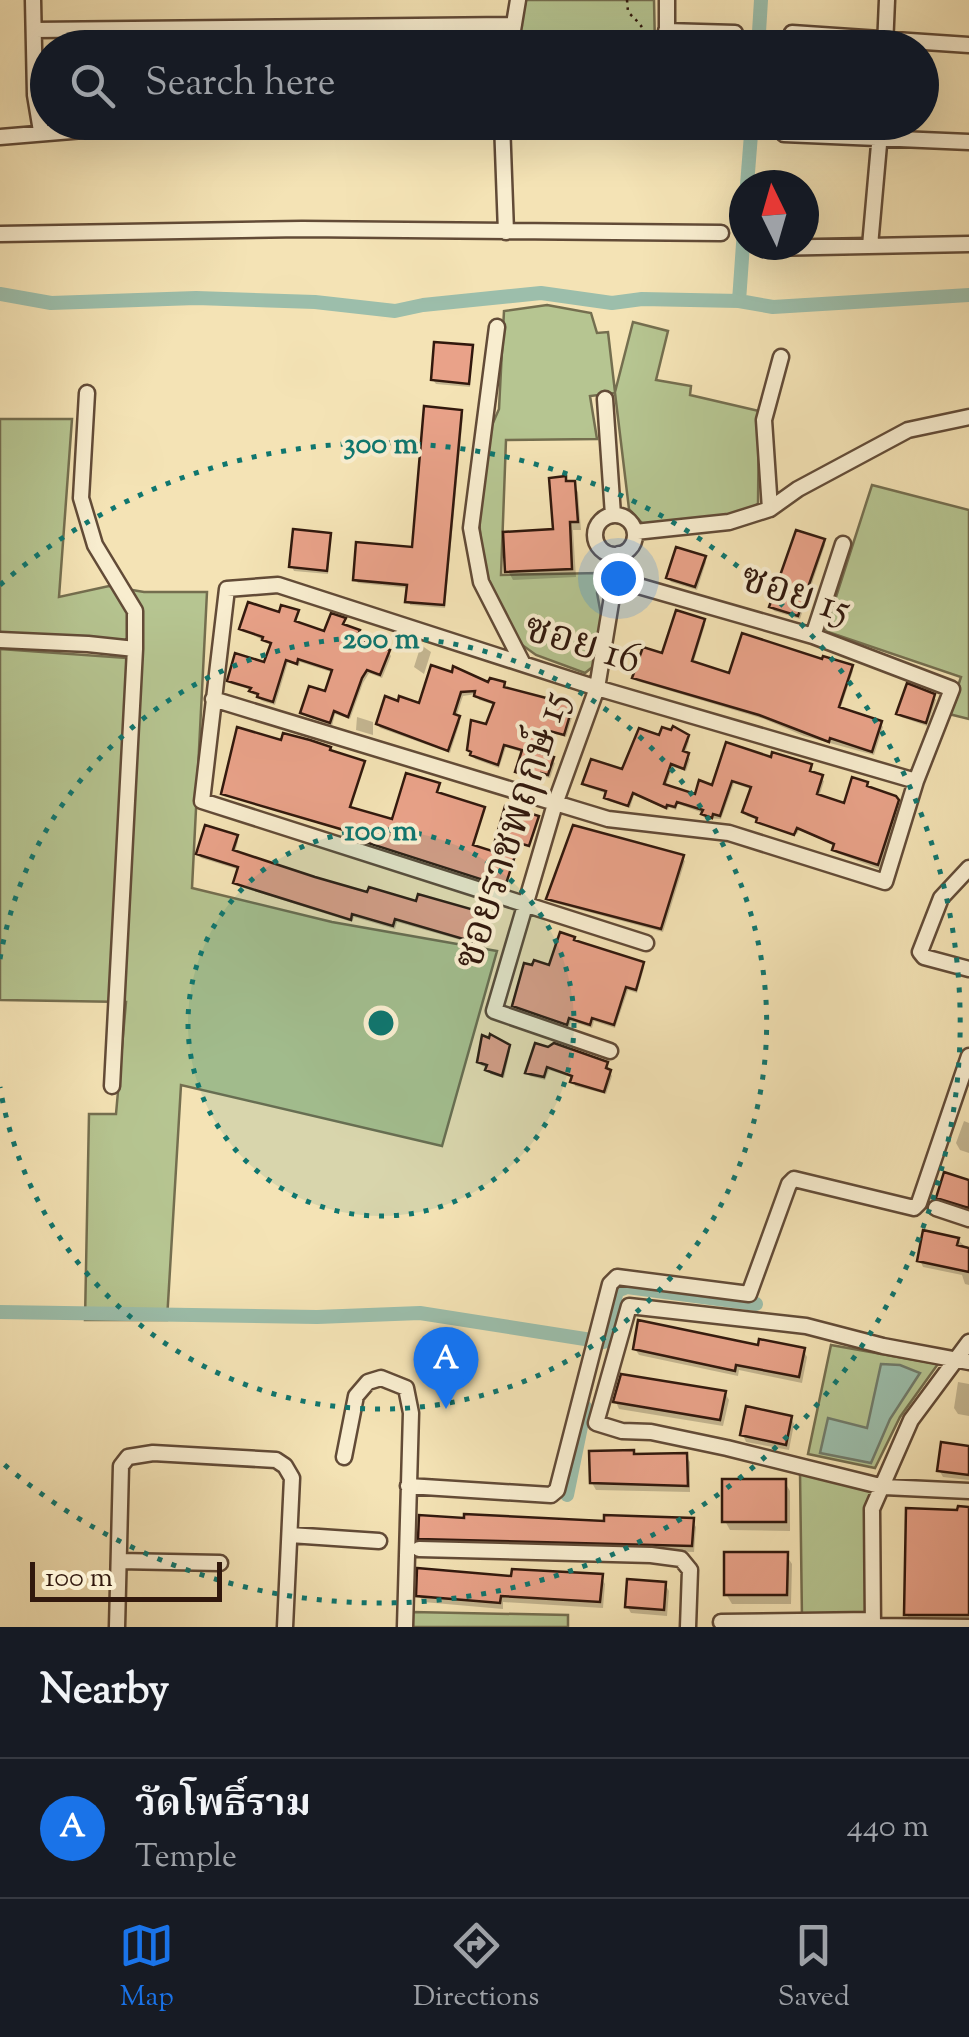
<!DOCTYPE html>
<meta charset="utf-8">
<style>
:root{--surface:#171b24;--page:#242831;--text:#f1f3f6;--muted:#9ea1a6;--line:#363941;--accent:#1a73e8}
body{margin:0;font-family:"Sorts Mill Goudy","Noto Serif Thai",serif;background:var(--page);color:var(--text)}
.compass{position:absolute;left:729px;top:170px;width:90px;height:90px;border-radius:50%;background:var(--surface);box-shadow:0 10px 40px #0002;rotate:355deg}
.scale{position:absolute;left:30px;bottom:25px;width:192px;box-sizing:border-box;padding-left:10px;border:5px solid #31180d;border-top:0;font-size:28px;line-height:35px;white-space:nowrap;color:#31180d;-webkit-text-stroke:8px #f8edcf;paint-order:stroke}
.you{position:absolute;left:618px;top:578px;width:35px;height:35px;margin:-25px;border:8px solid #fff;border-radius:50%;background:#1a73e8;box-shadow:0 0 0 15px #1a73e833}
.badge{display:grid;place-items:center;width:65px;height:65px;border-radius:50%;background:var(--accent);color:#fff;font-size:32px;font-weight:700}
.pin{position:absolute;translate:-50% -82px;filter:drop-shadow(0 2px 5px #0008)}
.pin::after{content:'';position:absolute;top:52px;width:35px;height:30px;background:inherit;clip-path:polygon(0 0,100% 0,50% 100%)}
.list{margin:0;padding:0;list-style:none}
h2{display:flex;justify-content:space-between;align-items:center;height:130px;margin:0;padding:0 40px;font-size:42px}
h2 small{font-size:32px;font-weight:400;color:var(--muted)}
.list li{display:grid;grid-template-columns:65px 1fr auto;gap:30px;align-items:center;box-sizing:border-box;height:140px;padding:0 40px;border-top:2px solid var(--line)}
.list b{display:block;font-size:38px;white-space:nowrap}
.list p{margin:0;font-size:32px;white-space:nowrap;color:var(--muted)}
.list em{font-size:32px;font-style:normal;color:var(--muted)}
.icon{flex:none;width:55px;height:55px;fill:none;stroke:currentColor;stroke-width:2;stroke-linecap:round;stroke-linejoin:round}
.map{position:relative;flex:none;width:969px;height:1627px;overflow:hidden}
.search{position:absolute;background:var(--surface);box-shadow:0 10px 40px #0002;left:30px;right:30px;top:30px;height:110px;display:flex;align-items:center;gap:25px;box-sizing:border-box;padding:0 35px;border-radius:55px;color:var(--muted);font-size:38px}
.sheet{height:270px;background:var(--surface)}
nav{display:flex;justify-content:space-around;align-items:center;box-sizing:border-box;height:140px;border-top:2px solid var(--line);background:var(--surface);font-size:28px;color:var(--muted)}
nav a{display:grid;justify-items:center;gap:5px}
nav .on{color:var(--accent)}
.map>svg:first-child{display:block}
.green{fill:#b6c591;stroke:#746e4f;stroke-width:2.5}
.water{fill:#9cbeab;stroke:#717c6c;stroke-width:2.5}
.shadow{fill:#0003}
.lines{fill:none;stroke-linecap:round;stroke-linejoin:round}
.canal{stroke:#9cbeab;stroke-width:14}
.building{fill:#e9a289;stroke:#31180d;stroke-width:2.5}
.minor-casing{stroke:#624b37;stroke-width:19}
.path{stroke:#31180d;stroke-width:2.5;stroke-dasharray:2.5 5;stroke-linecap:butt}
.minor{stroke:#f8edcf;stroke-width:14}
.ring{fill:none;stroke:#0f766e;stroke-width:5;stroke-dasharray:5 10}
.labels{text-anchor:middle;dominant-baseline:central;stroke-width:8;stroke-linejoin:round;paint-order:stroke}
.street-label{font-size:42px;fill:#31180d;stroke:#f8edcf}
.centre{fill:#0f766e;stroke:#f8edcf;stroke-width:5}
.ring-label{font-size:30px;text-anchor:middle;font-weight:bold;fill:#0f766e;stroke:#f8edcf;stroke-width:8;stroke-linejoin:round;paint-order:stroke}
</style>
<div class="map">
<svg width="969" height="1627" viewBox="0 0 969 1627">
<rect width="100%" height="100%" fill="#f4e3b5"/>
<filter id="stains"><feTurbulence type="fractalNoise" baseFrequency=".002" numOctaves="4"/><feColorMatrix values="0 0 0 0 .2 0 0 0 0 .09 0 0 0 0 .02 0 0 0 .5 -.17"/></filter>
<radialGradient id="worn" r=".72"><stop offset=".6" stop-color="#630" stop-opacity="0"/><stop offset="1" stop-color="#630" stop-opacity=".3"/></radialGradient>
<path class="green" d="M526,0H654L655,47L516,48Z
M547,305L591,313L597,333L608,332L615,392L633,322L668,331L656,380L691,386L690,395L759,411L758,504C724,522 679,527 642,523L629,509L615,393L590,396L597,439L506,440L501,575L599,573L597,593L602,620L595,665L585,673L536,655L518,642L482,571L479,513L489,432L499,409L504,311Z
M0,419H72L59,597L109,586L144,592H207L192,888L332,922L497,951L442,1146L181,1085L167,1320H85L89,1114H116L126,1002L0,1000V649L126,658L130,645L0,633Z
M872,485L969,510V719L949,714L961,677L825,631Z
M831,1345L938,1364L900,1417L875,1468L808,1454Z
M800,1472L874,1489L867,1615L802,1619Z
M412,1612L568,1615V1627H411Z"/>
<path class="water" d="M881,1364L900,1365L920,1373L890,1419L871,1463L820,1453L828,1418L867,1428Z"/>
<path class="shadow" d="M471,348L470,387L436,384L433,380Z
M461,412L463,416L445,608L410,605L409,588L358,583L355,579L414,549Z
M573,483L578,492L581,530H573L576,577L513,580L508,571L555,532L567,484Z
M330,535L328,574L294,571L292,567Z
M823,541L825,545L800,619L774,611L772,607Z
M704,558L706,562L697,590L671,582L669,578Z
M297,612V625L326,634L344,620L345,627L358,632L359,641L388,652L391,656L382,678L369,673L363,683L350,719L335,714L332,726L305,716L302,712L327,694L334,673L300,662L299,666L288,662L275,705L262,701L252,690L232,684L230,680L266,666L272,645L242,629Z
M703,622L705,625L693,664L731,676L824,662L851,667L853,671L840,710L880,723L883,727L874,755L804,736L764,719L637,681L635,677Z
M421,645L431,652L424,674L414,667Z
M432,668L490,685H504L507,690L572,707L574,711L566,737L548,732L541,756L555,763L550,778L542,776L541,782L520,776L518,772L524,753L506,747L499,768L475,759L470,750L488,727L495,705L479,700L476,694L463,696L456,717L460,722L450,753L380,728L378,724L421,706Z
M933,696L936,700L927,726L901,717L899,713Z
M357,717L373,722V735L356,730Z
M687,737L689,741L685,754L690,759L686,771L673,767L665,787L696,798L772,760L811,766L812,774L824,781L819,797L845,806L897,802L899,806L879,869L837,853L836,846L799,830L797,834L747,816L745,812L753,790L734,783L721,819L706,818L703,813L678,804L676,810L669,807L668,810L634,795L630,808L609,801L608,794L587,787L585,783L624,773L660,738Z
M236,837L238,841L235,853L369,895L491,917L493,921L485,947L397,922L395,929L354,917L352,922L238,886L236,882L240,870L201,858L198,854Z
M682,858L685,861L663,932L551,902L549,899Z
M575,943L642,964L644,968L637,993L628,990L615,1028L594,1021L592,1028L571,1021L569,1027L517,1010L515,1006L534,968H550Z
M536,1046L606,1064L612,1076L606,1094L575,1086L574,1078L549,1070L545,1080L530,1076L528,1073Z
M508,1047L510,1051L504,1078L490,1074L489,1068L482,1066L479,1062Z
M964,1121L969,1123V1153L960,1150L956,1143Z
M969,1182V1212L943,1204L939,1197Z
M958,1240L969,1250V1285L965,1284L962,1275L923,1267L920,1260Z
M760,1348L803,1350L807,1357L802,1383L739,1370L738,1376L639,1355L635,1349Z
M958,1382L969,1384V1416L958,1414L954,1408Z
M725,1393L729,1400L723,1426L619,1409L616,1402Z
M791,1418L794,1424L789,1450L746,1442L743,1435Z
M969,1448V1480L943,1477L939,1470Z
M686,1456L690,1462V1492L596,1490L592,1483L635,1457Z
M784,1481L790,1491V1531L730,1530L725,1521Z
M969,1510V1622L910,1621L907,1615Z
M692,1521L696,1527L694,1552L424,1545L421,1538L606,1523Z
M786,1555L792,1564L791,1604H732L726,1594Z
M601,1577L605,1584L603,1608L503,1602V1609L423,1602L419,1595L514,1578Z
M665,1584L669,1591L667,1616L631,1613L627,1606Z"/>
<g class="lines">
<path class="canal" d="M758,48L761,0
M747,185L752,122
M0,294L51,303L196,298L315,302L395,311L423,305L541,293L612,303L642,299L739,301L773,307L969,295
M739,301L744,230
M0,1312L317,1317L420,1313L604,1342L617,1291L627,1287L756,1304
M567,1495L585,1407"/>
</g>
<path class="building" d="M434,342L473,345L469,384L431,380Z
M424,406L462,410L444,605L405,602L407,585L353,580L356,542L412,547Z
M566,476V481H575L578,522H570L572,569L505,572L503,532L553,529L549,478Z
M293,529L331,533L327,571L289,567Z
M796,530L825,539L798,616L769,607Z
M676,547L706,556L695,587L666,578Z
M248,602L279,612L281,605L299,610L295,621L324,631L331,613L346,618L343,624L360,630L357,638L390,650L380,675L367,670L362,678L348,717L334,711L330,723L300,713L309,686L325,691L332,670L298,659L297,664L286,660L273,702L257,697L258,694L249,691L251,688L227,681L235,653L264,662L271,643L262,640L263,637L239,629Z
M676,610L705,619L692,661L729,673L742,633L822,659L823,656L853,665L839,707L882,721L872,752L830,738L829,742L759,715L632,678L643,647L662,653Z
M431,665L452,672L453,666L488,682L490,678L505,682L504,687L573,705L564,735L546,730L539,753L554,757L548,775L541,773L539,779L515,772L522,750L504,745L498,765L470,755L471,752L467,750L471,720L486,724L494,703L474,696L475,691L461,692L454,714L460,716L448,751L376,724L385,696L398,701L399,696L419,703Z
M907,683L935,694L926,723L896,714Z
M673,726L689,735L683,751L689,753L684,769L671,764L664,784L695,794L699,780L712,785L726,742L771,757L772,752L812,764L810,771L823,775L817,794L844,803L852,777L868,782L867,786L896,796L899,800L878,865L832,850L834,844L797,828L794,835L756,822L757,818L742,812L751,787L732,781L720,816L713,814L712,818L701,814L703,810L677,802L675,807L667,805L666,808L633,793L628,806L604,798L606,791L582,784L591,759L622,769L639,728L659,735L662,727L671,730Z
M237,727L281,740L283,733L310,740L331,747L330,750L365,761L350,807L392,819L406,773L440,783L437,792L485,807L473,845L492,851L505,806L539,816L529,846L519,843L505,887L346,836L347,831L221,794Z
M205,825L238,835L233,850L315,877L367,892L369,887L416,901L418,894L492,915L484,945L395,919L393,926L352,914L351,920L233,883L238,867L196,854Z
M573,825L684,855L661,929L546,899Z
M560,932L575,937L574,940L644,962L636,990L626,987L614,1025L592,1018L590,1025L569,1018L567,1025L512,1006L524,963L532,965L534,960L549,965Z
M490,1034L510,1045L502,1076L485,1070L487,1065L477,1062L482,1035L489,1038Z
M535,1043L548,1047L554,1043L608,1062L606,1068L611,1070L604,1092L570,1082L572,1076L547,1067L544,1077L525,1073Z
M944,1172L969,1180V1208L936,1198Z
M923,1230L959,1238L957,1245L969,1248V1272L917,1261Z
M638,1320L758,1345L759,1339L805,1348L799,1377L736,1365L735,1371L633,1349Z
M621,1374L726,1391L720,1420L613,1402Z
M746,1406L792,1416L786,1445L740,1435Z
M941,1442L969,1446V1475L937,1471Z
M634,1450V1454L687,1453L688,1486L590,1483L589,1451Z
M722,1479H786V1522H722Z
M958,1506L969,1507V1615H904L906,1508L957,1510Z
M464,1514L604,1521V1515L694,1518L692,1546L418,1539L419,1515L464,1518Z
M724,1552H788L787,1595H724Z
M417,1568L511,1576L512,1569L603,1574L600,1602L501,1596L500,1603L416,1596Z
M627,1579L666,1582L664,1610L625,1607Z"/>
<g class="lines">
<g class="minor-casing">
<path id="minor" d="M33,0L35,95L41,131
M667,0V48
M34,30L514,25
M666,31L735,33
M792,33L969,45
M885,47L887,0
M510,48L518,0
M502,122L506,232
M656,122L685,127L738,124
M784,134L969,142
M0,137L84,130L502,128L614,122
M0,234L302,229L721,233
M870,246L881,122
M767,248L969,244
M497,327L471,528L481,582L523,664
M87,393L81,498L95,545L135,611V649
M605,399L613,515
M770,509L764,420L781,357
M595 535a20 20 0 1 1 40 0a20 20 0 1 1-40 0Z
M635,532L729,522L770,509L798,489L908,430L969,417
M813,636L843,544
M0,640L88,644L135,649L112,1086
M213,699L608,819L729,833L885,882L916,781L952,689L813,636L614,579
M969,868L941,898L920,952L924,957L969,969
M646,943L202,801L227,589L278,585L597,688L916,781
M610,1051L494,1011L555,804L597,688L619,554
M936,1208L969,1219
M969,1362L883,1346L806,1326L629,1306L596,1423L622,1431L651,1432L727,1448L884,1487L969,1491
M344,1457L356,1396L368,1382L381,1378L406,1388L411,1413L405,1627
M408,1486L551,1495L557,1490L610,1284L617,1277L749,1294L789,1184L794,1179L914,1208L919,1203L969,1056
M290,1535L379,1541
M419,1549L651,1555L681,1559L690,1570L688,1627
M119,1561L220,1563
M721,1622L872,1620
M873,1626L969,1627
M117,1627L121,1466L128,1457L153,1453L276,1460L285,1466L292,1478L285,1627
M873,1627L872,1509L911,1420L969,1342"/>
</g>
<path class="path" d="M627,0L628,12C640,24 648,30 646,48
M556,34L610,48"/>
<use href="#minor" class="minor"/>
</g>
<circle cx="381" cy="1023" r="193" fill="#0f766e" fill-opacity=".12"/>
<g class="ring">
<circle cx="381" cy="1023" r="193"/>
<path d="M0 959A386 386 0 1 1 0 1087"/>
<path d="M0 585A580 580 0 1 1 0 1461"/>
</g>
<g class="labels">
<g class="street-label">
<text transform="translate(795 596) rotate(18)">ซอย 15</text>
<text transform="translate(582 646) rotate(17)">ซอย 16</text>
<text transform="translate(514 831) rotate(-72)">ซอยราชพฤกษ์ 15</text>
</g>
</g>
<circle cx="381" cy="1023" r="15" class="centre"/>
<g class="ring-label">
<text x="381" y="453">300 m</text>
<text x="381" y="648">200 m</text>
<text x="381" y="840">100 m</text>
</g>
<rect width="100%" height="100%" filter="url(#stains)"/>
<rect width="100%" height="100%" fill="url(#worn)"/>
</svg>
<svg class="compass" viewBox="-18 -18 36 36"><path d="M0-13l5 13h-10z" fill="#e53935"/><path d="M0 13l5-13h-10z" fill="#9ea1a6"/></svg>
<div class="scale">100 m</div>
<div class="you"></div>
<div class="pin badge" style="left:446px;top:1409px">A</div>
<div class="search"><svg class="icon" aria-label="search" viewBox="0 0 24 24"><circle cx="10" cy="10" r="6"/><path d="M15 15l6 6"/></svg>Search here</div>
</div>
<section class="sheet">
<h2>Nearby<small></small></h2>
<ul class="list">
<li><span class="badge">A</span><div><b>วัดโพธิ์ราม</b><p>Temple</p></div><em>440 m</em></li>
</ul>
</section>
<nav>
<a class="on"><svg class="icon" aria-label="map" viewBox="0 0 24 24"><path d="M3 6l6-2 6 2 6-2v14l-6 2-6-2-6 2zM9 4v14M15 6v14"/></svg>Map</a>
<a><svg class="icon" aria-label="directions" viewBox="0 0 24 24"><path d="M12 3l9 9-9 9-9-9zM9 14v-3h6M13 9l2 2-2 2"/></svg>Directions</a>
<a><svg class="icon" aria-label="saved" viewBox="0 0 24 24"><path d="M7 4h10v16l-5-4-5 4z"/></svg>Saved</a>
</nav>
